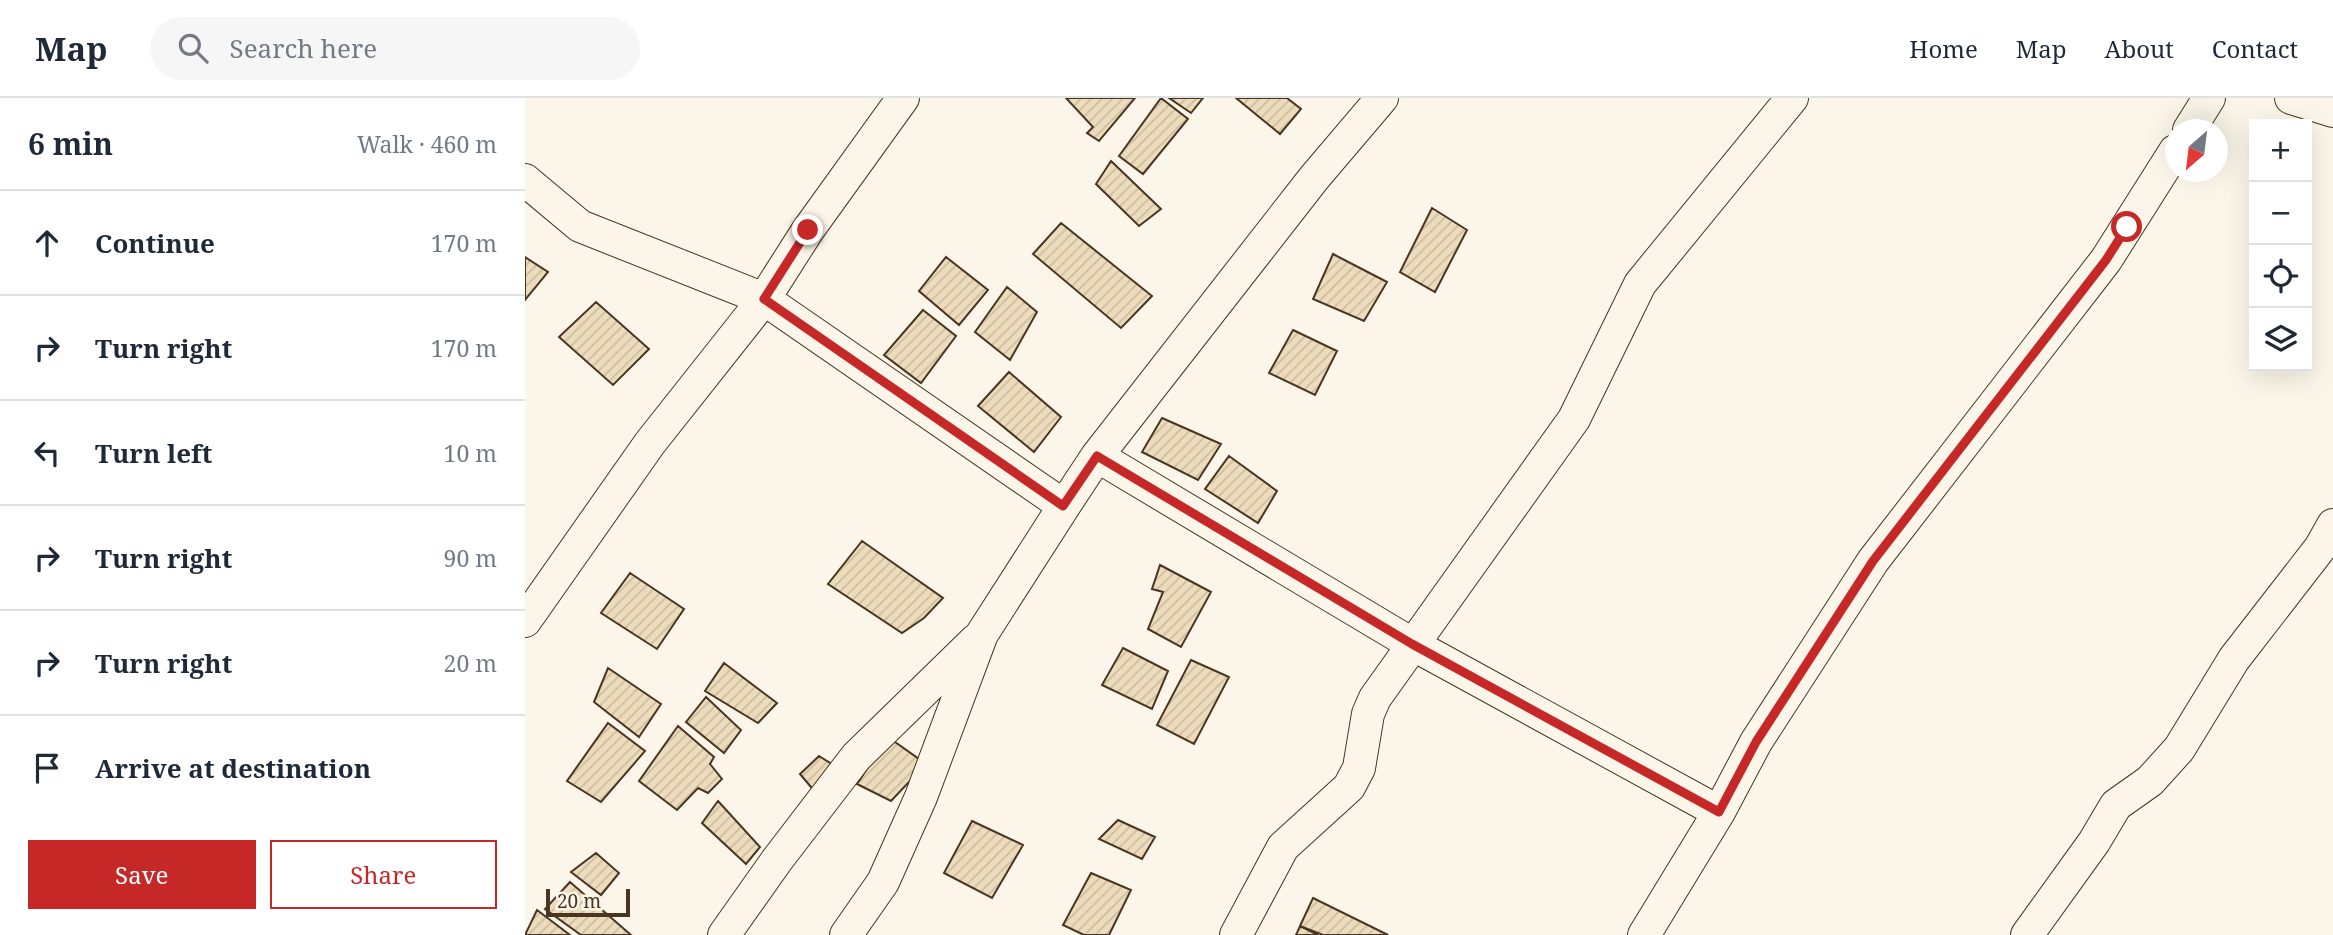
<!DOCTYPE html>
<meta charset="utf-8">
<style>
:root{--surface:#fff;--page:#f6f6f7;--text:#1f2937;--muted:#747a83;--line:#e0e1e3;--accent:#c62828}
body{margin:0;font-family:"Noto Serif",serif;background:var(--page);color:var(--text)}
.controls{position:absolute;right:21px;top:21px;display:grid;overflow:hidden;border-radius:0px;box-shadow:0 7px 28px #0002}
.controls button{width:63px;height:63px;display:grid;place-items:center;padding:0;border:0;border-bottom:2px solid var(--line);background:var(--surface);color:var(--text);font:35px sans-serif}
.compass{position:absolute;left:1640px;top:21px;width:63px;height:63px;border-radius:50%;background:var(--surface);box-shadow:0 7px 28px #0002;rotate:208deg}
.scale{position:absolute;left:21px;bottom:18px;width:84px;box-sizing:border-box;padding-left:7px;border:4px solid #4a3520;border-top:0;font-size:19px;line-height:24px;white-space:nowrap;color:#4a3520;-webkit-text-stroke:5px #fbf6e9;paint-order:stroke}
.stop{position:absolute;width:21px;height:21px;margin:-16px;border:5px solid #c62828;border-radius:50%;background:#fff}
.stop.end{background:#c62828;border-color:#fff;box-shadow:0 2px 7px #0008}
.list{margin:0;padding:0;list-style:none}
h2{display:flex;justify-content:space-between;align-items:center;height:91px;margin:0;padding:0 28px;font-size:30px}
h2 small{font-size:23px;font-weight:400;color:var(--muted)}
.list li{display:grid;grid-template-columns:46px 1fr auto;gap:21px;align-items:center;box-sizing:border-box;height:105px;padding:0 28px;border-top:2px solid var(--line)}
.list b{display:block;font-size:26px;white-space:nowrap}
.list em{font-size:23px;font-style:normal;color:var(--muted)}
.actions{display:flex;gap:14px;padding:21px 28px}
.actions a{flex:1;padding:16px 0;border:2px solid var(--accent);border-radius:0px;text-align:center;font-size:24px;color:var(--accent)}
.actions .main{background:var(--accent);color:#fff}
.icon{flex:none;width:38px;height:38px;fill:none;stroke:currentColor;stroke-width:2;stroke-linecap:round;stroke-linejoin:round}
.map{position:relative;flex:none;width:1808px;height:837px;overflow:hidden}
header{display:flex;align-items:center;gap:42px;box-sizing:border-box;height:98px;padding:0 35px;background:var(--surface);border-bottom:2px solid var(--line)}
header strong{font-size:33px}
nav{display:flex;gap:38px;margin-inline-start:auto;font-size:24px}
.search{width:490px;height:63px;background:var(--page);display:flex;align-items:center;gap:18px;box-sizing:border-box;padding:0 24px;border-radius:38px;color:var(--muted);font-size:26px}
main{display:flex}
aside{flex:1;background:var(--surface)}
.map>svg:first-child{display:block}
.building{fill:url(#building-hatch);stroke:#4a3520;stroke-width:2}
.lines{fill:none;stroke-linecap:round;stroke-linejoin:round}
.minor-casing{stroke:#4a3520;stroke-width:34}
.minor{stroke:#fbf6e9;stroke-width:32}
.route{stroke:#c62828;stroke-width:9}
</style>
<header>
<strong>Map</strong>
<div class="search"><svg class="icon" aria-label="search" viewBox="0 0 24 24"><circle cx="10" cy="10" r="6"/><path d="M15 15l6 6"/></svg>Search here</div>
<nav><a>Home</a><a>Map</a><a>About</a><a>Contact</a></nav>
</header>
<main>
<aside>
<h2>6 min<small>Walk · 460 m</small></h2>
<ul class="list">
<li><svg class="icon" aria-label="ahead" viewBox="0 0 24 24"><path d="M12 20V5M6 11l6-6 6 6"/></svg><div><b>Continue</b></div><em>170 m</em></li>
<li><svg class="icon" aria-label="right" viewBox="0 0 24 24"><path d="M7 20v-9h11M14 6l5 5-5 5"/></svg><div><b>Turn right</b></div><em>170 m</em></li>
<li><svg class="icon" aria-label="left" viewBox="0 0 24 24"><path d="M17 20v-9H6M10 6l-5 5 5 5"/></svg><div><b>Turn left</b></div><em>10 m</em></li>
<li><svg class="icon" aria-label="right" viewBox="0 0 24 24"><path d="M7 20v-9h11M14 6l5 5-5 5"/></svg><div><b>Turn right</b></div><em>90 m</em></li>
<li><svg class="icon" aria-label="right" viewBox="0 0 24 24"><path d="M7 20v-9h11M14 6l5 5-5 5"/></svg><div><b>Turn right</b></div><em>20 m</em></li>
<li><svg class="icon" aria-label="arrive" viewBox="0 0 24 24"><path d="M6 21V4h12l-3 4 3 4H6"/></svg><div><b>Arrive at destination</b></div></li>
</ul>
<div class="actions"><a class="main">Save</a><a>Share</a></div>
</aside>
<div class="map">
<svg width="1808" height="837" viewBox="0 0 1808 837">
<defs>
<pattern id="building-hatch" width="6" height="6" patternUnits="userSpaceOnUse" patternTransform="scale(1.75)"><rect width="6" height="6" fill="#ecdcbc"/><path d="M-1 1l2-2M0 6l6-6M5 7l2-2" fill="none" stroke="#ccbda1"/></pattern>
</defs>
<rect width="100%" height="100%" fill="#fbf6e9"/>
<path class="building" d="M541,0H610L574,43L562,35L568,29Z
M636,0L663,21L618,76L594,58Z
M644,0H678L666,15Z
M711,0H762L776,11L755,36Z
M586,63L636,111L614,128L571,86Z
M907,110L942,132L910,194L875,174Z
M536,125L627,198L596,230L508,156Z
M808,156L862,184L839,223L788,201Z
M0,159L23,174L0,202Z
M421,159L463,192L434,227L394,193Z
M482,189L512,214L485,262L450,234Z
M71,204L124,251L88,287L34,239Z
M398,212L431,238L396,285L359,257Z
M768,232L812,253L790,297L744,275Z
M484,274L536,319L509,354L453,308Z
M637,320L696,346L673,382L617,354Z
M704,358L752,393L733,425L680,391Z
M337,443L418,500L399,520L377,535L303,486Z
M635,467L686,494L656,549L623,531L638,494L627,491Z
M105,475L159,511L132,551L76,515Z
M598,550L643,573L627,611L577,587Z
M666,562L704,579L669,646L632,627Z
M199,565L252,605L233,625L180,593Z
M83,570L136,606L114,639L69,604Z
M181,599L216,632L199,655L161,624Z
M83,625L120,653L76,704L42,683Z
M153,628L189,659L185,666L197,681L183,695L173,690L152,712L114,683Z
M363,639L401,666L366,703L332,686Z
M294,658L310,668L291,695L275,676Z
M193,703L235,749L221,766L177,725Z
M593,722L630,739L617,761L574,741Z
M447,723L498,747L467,800L419,775Z
M71,755L94,775L76,797L46,774Z
M566,775L606,792L584,837H559L538,827Z
M45,784L106,837H56L20,811Z
M788,800L863,837H798L775,828Z
M12,812L45,837H0Z
M775,828L793,837H771Z"/>
<g class="lines">
<g class="minor-casing">
<path id="minor" d="M1766,0L1808,13
M1664,32L1684,0
M0,82L55,128L239,201L539,408
M572,358L887,546L1194,714
M0,523L125,345L239,201L283,132L378,0
M199,837L252,762L331,659L451,542
M321,837L358,784L396,699L457,536L539,408L572,358L789,80L857,0
M711,837L758,749L824,689L834,670L843,616L850,600L1049,321L1115,186L1267,0
M1119,837L1194,714L1231,644L1348,463L1581,162L1650,53
M1502,837L1569,744L1591,707L1625,683L1654,651L1709,561L1795,450L1808,427"/>
</g>
<use href="#minor" class="minor"/>
</g>
<g class="lines">
<path class="route" d="M283,132L239,201L538,408L572,358L887,546L1194,714L1231,644L1348,463L1581,162L1602,129"/>
</g>
</svg>
<div class="controls">
<button>+</button>
<button>−</button>
<button><svg class="icon" aria-label="locate" viewBox="0 0 24 24"><circle cx="12" cy="12" r="6"/><path d="M12 2v4M12 18v4M2 12h4M18 12h4"/></svg></button>
<button><svg class="icon" aria-label="layers" viewBox="0 0 24 24"><path d="M12 4l9 5-9 5-9-5zM3 14l9 5 9-5"/></svg></button>
</div>
<svg class="compass" viewBox="-18 -18 36 36"><path d="M0-13l5 13h-10z" fill="#e53935"/><path d="M0 13l5-13h-10z" fill="#747a83"/></svg>
<div class="scale">20 m</div>
<div class="stop" style="left:1602px;top:129px"></div>
<div class="stop end" style="left:283px;top:132px"></div>
</div>
</main>
